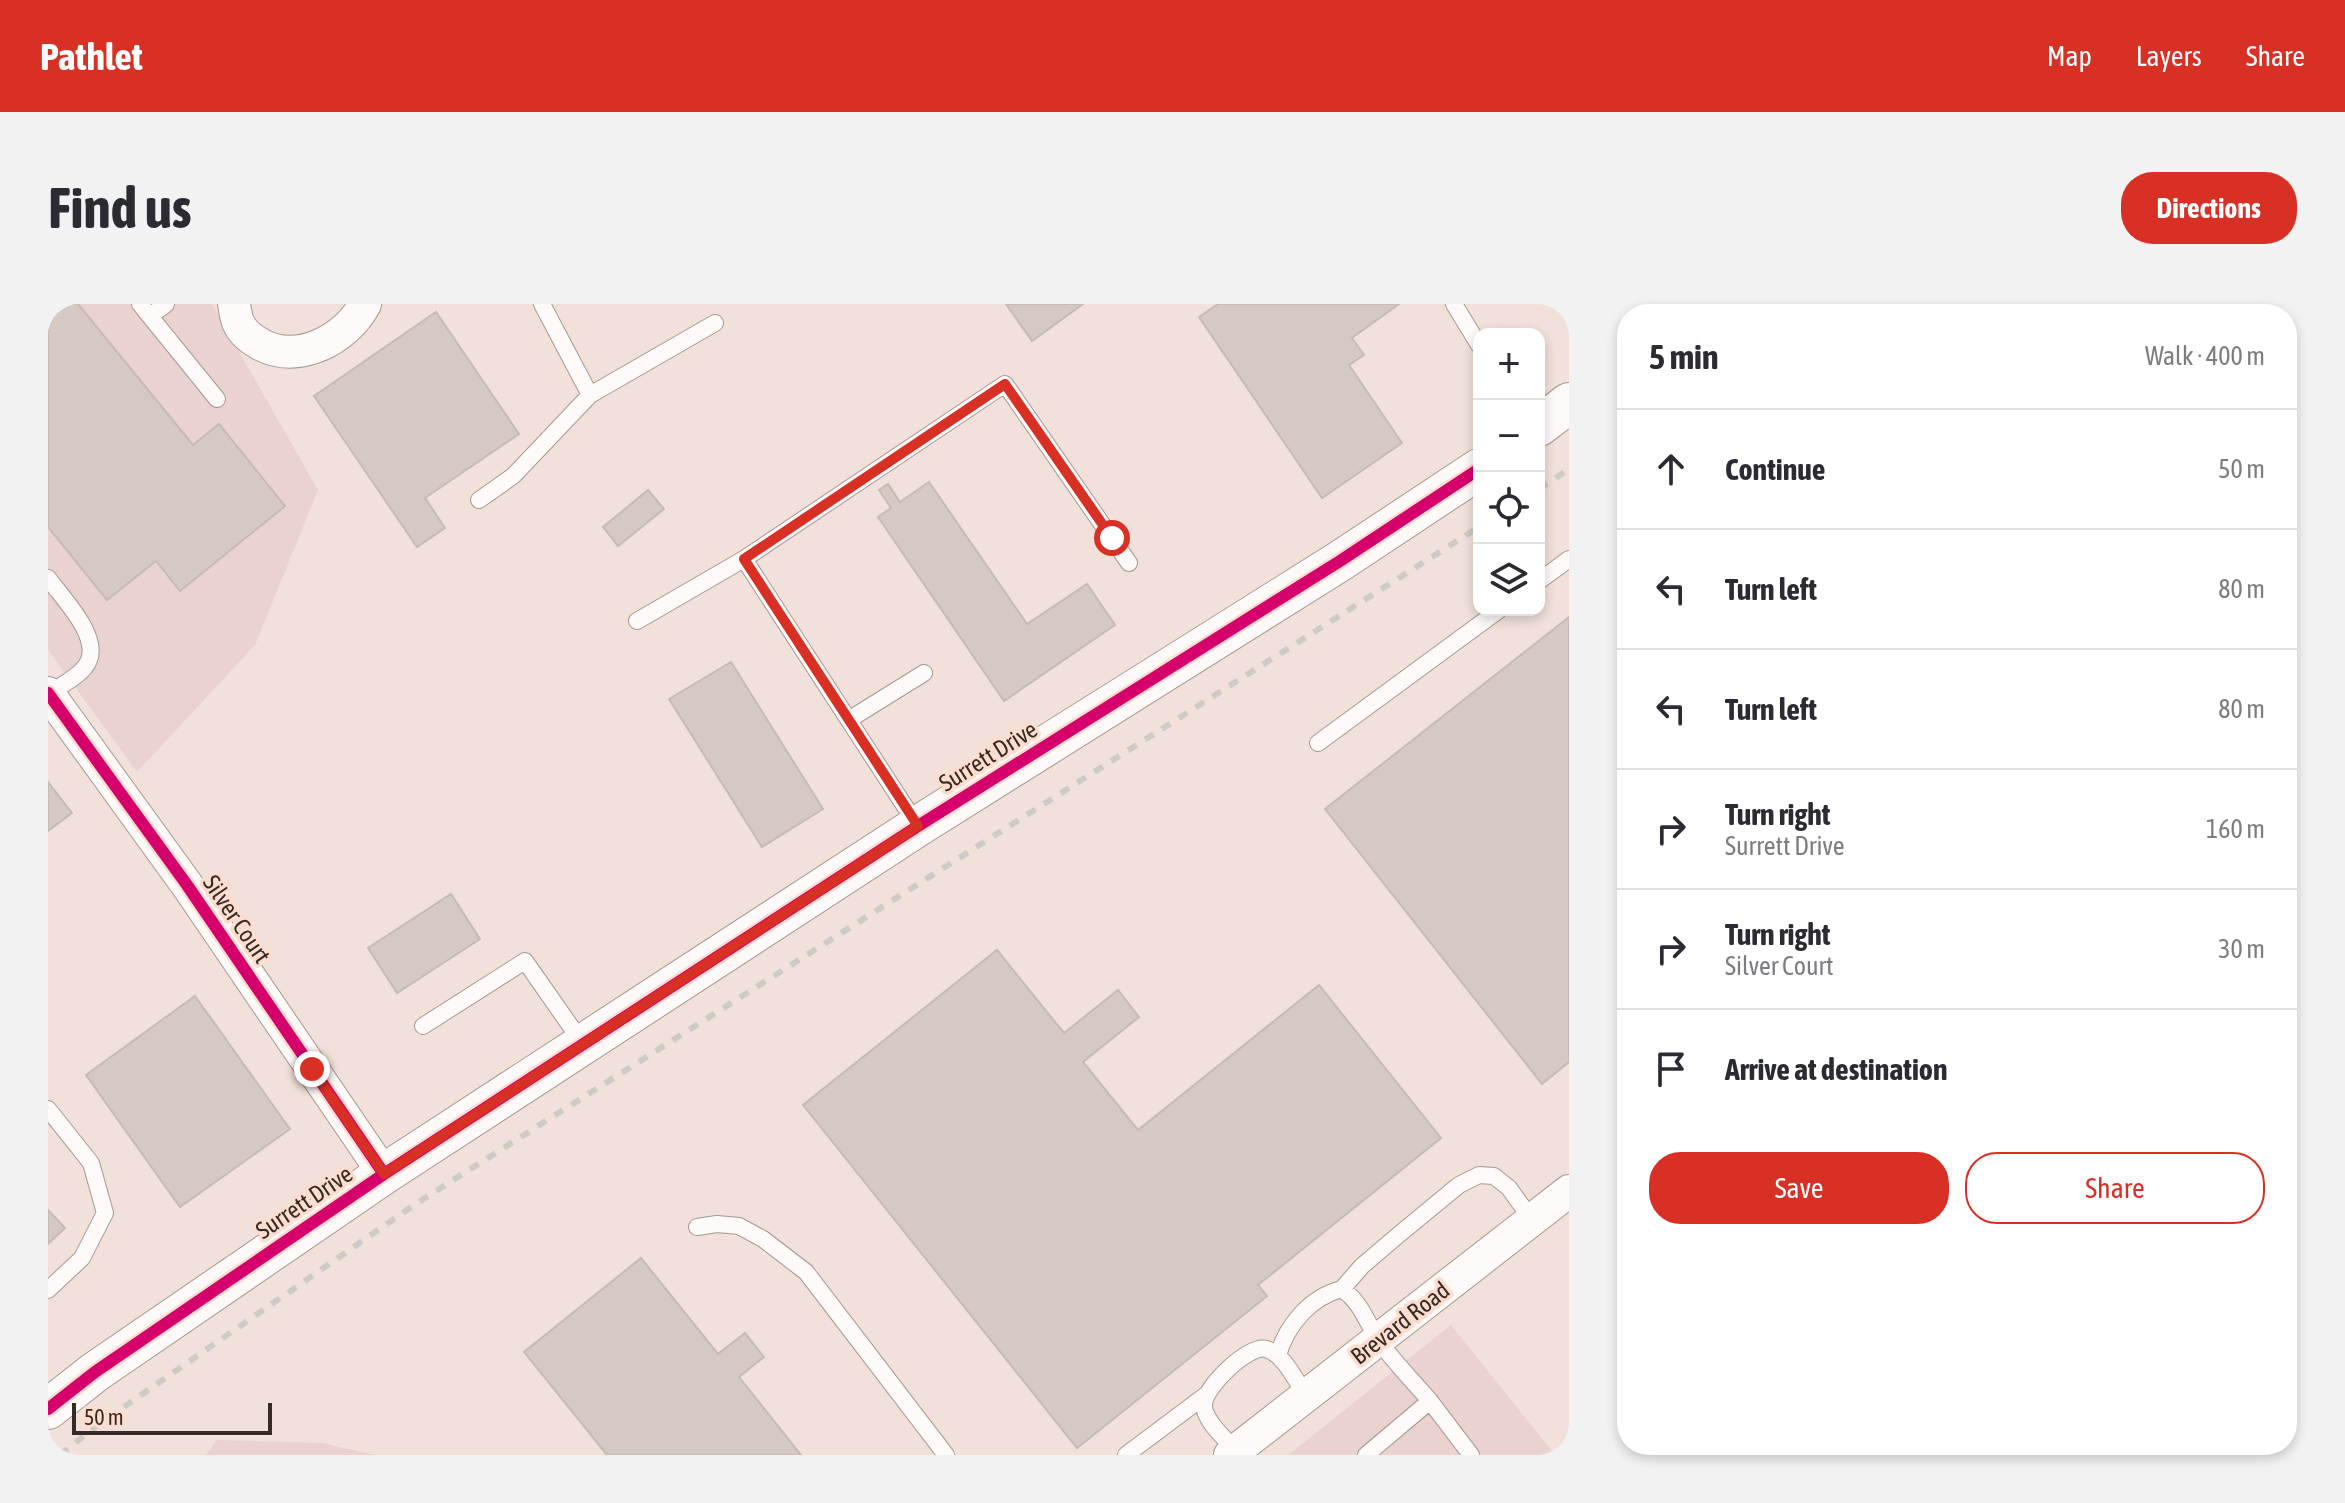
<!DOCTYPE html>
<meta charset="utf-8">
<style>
:root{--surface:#fff;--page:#f2f2f3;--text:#2b2b33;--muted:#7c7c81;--line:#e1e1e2;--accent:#d93025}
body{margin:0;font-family:"Asap Condensed",sans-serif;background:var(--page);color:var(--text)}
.controls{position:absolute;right:24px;top:24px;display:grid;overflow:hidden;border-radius:16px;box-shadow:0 4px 12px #0003}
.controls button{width:72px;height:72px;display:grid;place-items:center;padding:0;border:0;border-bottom:2px solid var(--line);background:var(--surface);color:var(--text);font:40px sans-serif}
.scale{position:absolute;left:24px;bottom:20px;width:200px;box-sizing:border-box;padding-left:8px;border:4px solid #362a25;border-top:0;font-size:22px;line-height:28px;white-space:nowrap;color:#362a25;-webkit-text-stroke:6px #fcddcf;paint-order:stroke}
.stop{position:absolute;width:24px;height:24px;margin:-18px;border:6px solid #d93025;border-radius:50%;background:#fff}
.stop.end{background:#d93025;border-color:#fff;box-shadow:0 2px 8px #0008}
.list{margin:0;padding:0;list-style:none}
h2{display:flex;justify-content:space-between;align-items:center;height:104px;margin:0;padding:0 32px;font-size:34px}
h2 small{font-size:26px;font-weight:400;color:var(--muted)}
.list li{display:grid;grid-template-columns:52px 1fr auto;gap:24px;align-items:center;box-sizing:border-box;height:120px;padding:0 32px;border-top:2px solid var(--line)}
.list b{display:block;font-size:30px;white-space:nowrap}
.list p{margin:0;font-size:26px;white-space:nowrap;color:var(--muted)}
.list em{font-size:26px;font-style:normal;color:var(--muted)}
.actions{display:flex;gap:16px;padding:24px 32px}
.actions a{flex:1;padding:18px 0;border:2px solid var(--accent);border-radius:32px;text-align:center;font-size:28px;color:var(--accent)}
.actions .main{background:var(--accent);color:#fff}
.icon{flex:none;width:44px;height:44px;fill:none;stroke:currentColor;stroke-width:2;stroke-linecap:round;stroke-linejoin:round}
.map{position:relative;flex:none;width:1521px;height:1151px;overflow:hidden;border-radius:32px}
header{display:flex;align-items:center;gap:48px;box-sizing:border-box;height:112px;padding:0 40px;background:var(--accent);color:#fff}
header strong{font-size:38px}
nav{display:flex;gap:44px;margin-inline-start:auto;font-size:28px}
.intro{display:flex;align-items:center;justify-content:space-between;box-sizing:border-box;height:192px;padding:0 48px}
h1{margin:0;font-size:56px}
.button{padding:20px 36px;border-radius:32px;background:var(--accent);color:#fff;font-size:28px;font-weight:700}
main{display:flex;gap:48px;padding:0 48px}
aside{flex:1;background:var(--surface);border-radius:32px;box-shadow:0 4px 12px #0003}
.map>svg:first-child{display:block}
.industrial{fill:#e9d2cf}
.building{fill:#d6c8c3;stroke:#c7bab4;stroke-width:2}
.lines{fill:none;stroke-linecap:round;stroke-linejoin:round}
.service-casing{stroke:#a59892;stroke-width:18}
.minor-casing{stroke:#a59892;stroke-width:34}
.tertiary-casing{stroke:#a59892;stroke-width:42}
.service{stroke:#fdfaf9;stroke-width:16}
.minor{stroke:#fdfaf9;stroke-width:32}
.tertiary{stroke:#fdfaf9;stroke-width:40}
.rail{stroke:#cecac8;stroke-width:6;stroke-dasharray:10 10;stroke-linecap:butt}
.cycleway-casing{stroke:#fcddcf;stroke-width:17}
.cycleway{stroke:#d6006c;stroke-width:12}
.route{stroke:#d93025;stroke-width:10}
.labels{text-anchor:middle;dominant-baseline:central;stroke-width:7;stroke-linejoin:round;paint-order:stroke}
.street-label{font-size:24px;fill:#362a25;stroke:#fcddcf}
</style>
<header>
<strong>Pathlet</strong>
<nav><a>Map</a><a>Layers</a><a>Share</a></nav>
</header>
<div class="intro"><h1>Find us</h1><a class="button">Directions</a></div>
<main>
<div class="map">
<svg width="1521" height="1151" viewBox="0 0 1521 1151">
<rect width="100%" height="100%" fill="#f2e1da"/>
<path class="industrial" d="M0,0H164L270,186L207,341L89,468L0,346Z
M1403,1021L1507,1151H1240Z
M169,1136L274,1139L327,1151H158Z"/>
<path class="building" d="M0,0H30L145,141L171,120L237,202L132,287L108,257L59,296L0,223Z
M958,0H1035L984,37Z
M1170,0H1351L1304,34L1316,51L1301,61L1354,139L1274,194L1151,13Z
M388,8L471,130L377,194L397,224L369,243L266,92Z
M881,178L979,320L1039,280L1067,321L956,397L830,213L843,204L831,186L840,180L852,198Z
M600,186L616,205L570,242L555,223Z
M1521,313V758L1494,780L1277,505Z
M683,358L775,505L714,543L621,395Z
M0,478L24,509L0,527Z
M403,590L432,635L349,689L320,644Z
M949,646L1016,729L1070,686L1091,713L1035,758L1090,826L1271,681L1393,834L1210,981L1219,992L1029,1144L755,801Z
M147,692L242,825L132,903L38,771Z
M0,906L17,924L0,940Z
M593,954L670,1050L697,1029L716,1053L691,1073L753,1151H559L476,1048Z"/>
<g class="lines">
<g class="service-casing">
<path id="service" d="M92,0L169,95
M494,0L542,91L667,19
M1406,0L1431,41
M102,12L118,0
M431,196L465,172L542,91
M0,274C15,295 58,337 37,363C29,374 11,382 1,390
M1491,277L1521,255
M589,317L696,255
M802,415L876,369
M1270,439L1451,306
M869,521L696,255L957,80L1081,259
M375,722L477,657L535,740
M0,805L43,859L57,909L34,954L0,986
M649,923L669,920L691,922L715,935L758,968L898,1151
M1294,985L1314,962L1348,933L1411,881L1431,871L1446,872L1461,884L1484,916
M1230,1051C1239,1021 1262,993 1294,985C1314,999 1318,1018 1331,1037C1346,1058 1365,1077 1382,1097L1318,1151
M1382,1097L1423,1151
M1188,1147C1178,1135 1156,1117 1156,1101C1156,1083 1201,1040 1218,1045C1236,1050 1248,1077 1258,1092
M1078,1151L1158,1091"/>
</g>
<g class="minor-casing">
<path id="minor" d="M186,0C187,6 188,13 190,18C194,28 203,35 212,40C249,61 298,36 317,0
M0,389L139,581L336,870
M1182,1151L1521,887"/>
</g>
<g class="tertiary-casing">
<path id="tertiary" d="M1491,122L1521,99
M0,1105L47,1068L336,870L870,522L1292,257L1431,165"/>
</g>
<use href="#service" class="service"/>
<use href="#minor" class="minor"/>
<use href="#tertiary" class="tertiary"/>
<path class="rail" d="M1491,185L1521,165
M12,1151L47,1123L366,901L1431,223"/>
<g class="cycleway-casing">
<path id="cycleway" d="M0,389L139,581L336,870
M0,1105L47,1068L336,870L870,522L1292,257L1431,165"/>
</g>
<use href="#cycleway" class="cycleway"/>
</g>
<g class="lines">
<path class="route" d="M264,765L336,870L870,522L696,255L957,80L1064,234"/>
</g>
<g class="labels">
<g class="street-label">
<text transform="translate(940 452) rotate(-32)">Surrett Drive</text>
<text transform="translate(189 615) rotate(56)">Silver Court</text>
<text transform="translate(256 898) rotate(-34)">Surrett Drive</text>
<text transform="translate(1352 1019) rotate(-38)">Brevard Road</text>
</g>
</g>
</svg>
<div class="controls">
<button>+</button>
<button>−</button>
<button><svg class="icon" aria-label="locate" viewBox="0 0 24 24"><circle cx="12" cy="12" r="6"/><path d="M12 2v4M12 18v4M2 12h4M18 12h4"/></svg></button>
<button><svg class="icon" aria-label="layers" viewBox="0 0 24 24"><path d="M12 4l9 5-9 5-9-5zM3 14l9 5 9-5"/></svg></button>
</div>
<div class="scale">50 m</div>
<div class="stop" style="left:1064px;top:234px"></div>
<div class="stop end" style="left:264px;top:765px"></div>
</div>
<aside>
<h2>5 min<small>Walk · 400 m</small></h2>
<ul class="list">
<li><svg class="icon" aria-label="ahead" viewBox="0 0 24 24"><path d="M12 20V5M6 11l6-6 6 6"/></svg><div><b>Continue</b></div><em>50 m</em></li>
<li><svg class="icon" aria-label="left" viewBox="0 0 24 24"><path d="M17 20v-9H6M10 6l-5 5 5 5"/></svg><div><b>Turn left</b></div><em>80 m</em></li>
<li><svg class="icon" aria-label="left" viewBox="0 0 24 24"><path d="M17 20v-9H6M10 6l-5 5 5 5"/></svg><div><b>Turn left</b></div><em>80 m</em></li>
<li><svg class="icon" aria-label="right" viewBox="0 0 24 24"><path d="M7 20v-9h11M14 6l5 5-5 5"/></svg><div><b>Turn right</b><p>Surrett Drive</p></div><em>160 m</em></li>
<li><svg class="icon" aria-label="right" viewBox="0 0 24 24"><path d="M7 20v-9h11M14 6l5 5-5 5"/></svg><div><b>Turn right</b><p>Silver Court</p></div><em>30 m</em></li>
<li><svg class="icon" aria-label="arrive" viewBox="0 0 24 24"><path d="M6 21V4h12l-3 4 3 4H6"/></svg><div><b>Arrive at destination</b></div></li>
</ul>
<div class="actions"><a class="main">Save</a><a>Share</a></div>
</aside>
</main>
